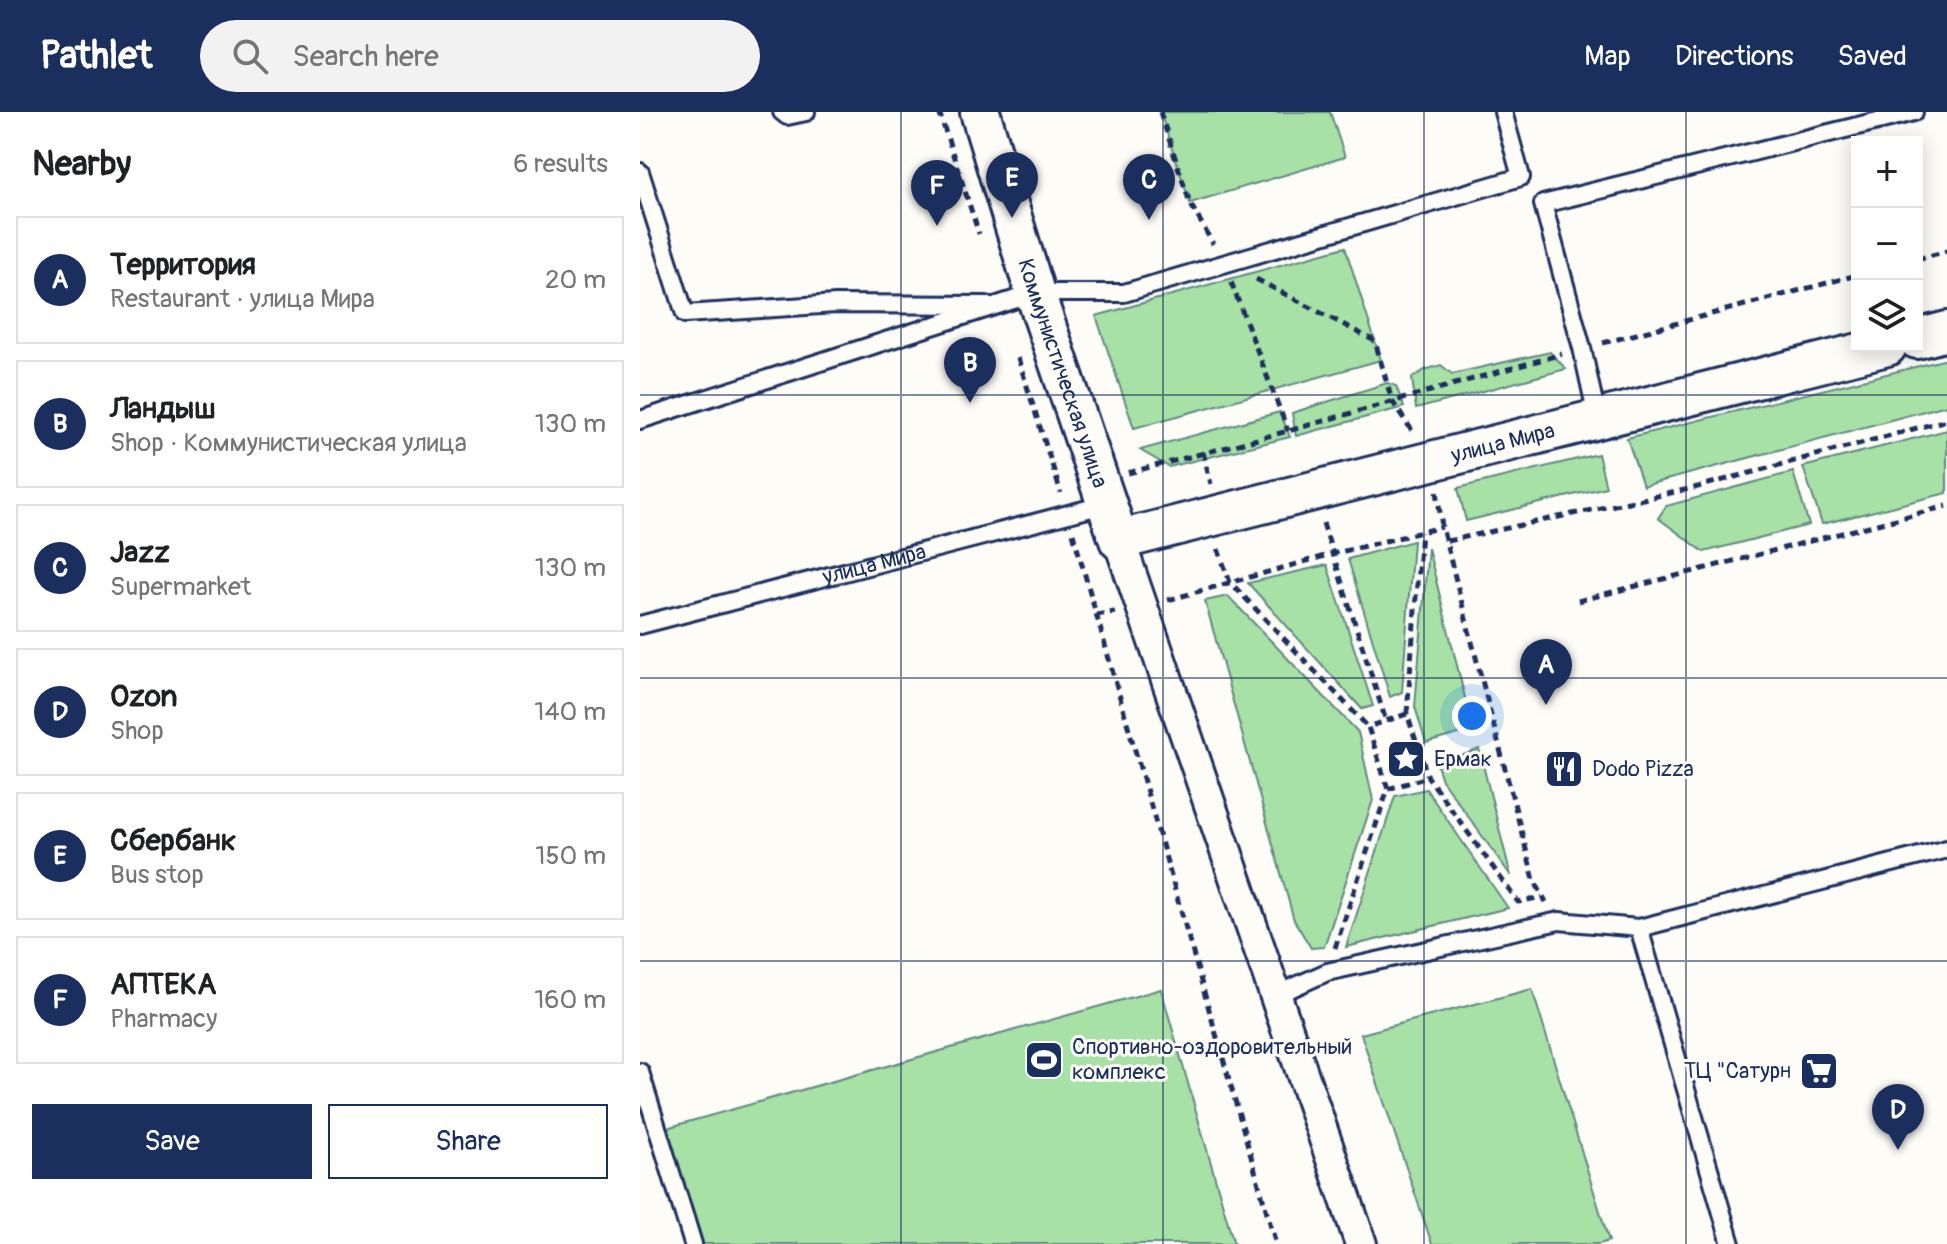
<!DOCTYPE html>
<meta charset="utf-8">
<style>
:root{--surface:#fff;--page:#f2f2f2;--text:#202124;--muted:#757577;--line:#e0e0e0;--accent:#1b2f5e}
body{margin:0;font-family:Pangolin,sans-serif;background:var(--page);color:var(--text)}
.controls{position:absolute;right:24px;top:24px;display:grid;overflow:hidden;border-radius:0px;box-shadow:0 4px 20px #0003}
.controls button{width:72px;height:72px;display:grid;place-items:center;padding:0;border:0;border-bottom:2px solid var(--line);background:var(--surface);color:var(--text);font:40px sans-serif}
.you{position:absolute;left:832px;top:604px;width:28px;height:28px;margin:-20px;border:6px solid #fff;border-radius:50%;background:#1a73e8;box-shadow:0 0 0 12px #1a73e833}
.badge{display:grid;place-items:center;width:52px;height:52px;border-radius:50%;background:var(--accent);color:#fff;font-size:26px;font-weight:700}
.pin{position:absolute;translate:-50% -66px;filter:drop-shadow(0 2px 4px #0008)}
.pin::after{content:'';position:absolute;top:42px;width:28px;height:24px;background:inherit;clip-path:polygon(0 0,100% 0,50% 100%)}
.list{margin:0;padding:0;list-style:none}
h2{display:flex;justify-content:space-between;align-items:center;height:104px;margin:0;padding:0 32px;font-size:34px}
h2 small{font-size:26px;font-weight:400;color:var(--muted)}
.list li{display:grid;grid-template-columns:52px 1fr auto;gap:24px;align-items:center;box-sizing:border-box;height:128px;margin:0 16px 16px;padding:0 16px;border:2px solid var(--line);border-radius:0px}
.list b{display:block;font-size:30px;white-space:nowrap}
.list p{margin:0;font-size:26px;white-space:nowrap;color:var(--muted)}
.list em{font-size:26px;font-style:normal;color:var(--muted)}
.actions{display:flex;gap:16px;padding:24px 32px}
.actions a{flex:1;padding:18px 0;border:2px solid var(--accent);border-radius:0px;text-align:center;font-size:28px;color:var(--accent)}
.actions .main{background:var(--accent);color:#fff}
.icon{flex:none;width:44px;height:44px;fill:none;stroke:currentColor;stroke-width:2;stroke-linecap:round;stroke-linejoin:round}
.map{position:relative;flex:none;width:1307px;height:1132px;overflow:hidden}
header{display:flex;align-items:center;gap:48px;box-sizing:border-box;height:112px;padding:0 40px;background:var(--accent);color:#fff}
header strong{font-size:38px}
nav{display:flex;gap:44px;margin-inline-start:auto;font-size:28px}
.search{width:560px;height:72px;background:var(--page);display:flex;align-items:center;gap:20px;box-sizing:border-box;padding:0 28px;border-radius:44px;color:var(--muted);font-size:30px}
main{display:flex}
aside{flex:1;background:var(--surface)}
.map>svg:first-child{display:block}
.green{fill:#a7e1a6;stroke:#618882;stroke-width:2}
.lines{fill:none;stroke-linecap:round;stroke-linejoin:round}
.service-casing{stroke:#1b2f5e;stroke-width:22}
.minor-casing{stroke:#1b2f5e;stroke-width:36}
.tertiary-casing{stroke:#1b2f5e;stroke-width:44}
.path{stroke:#1b2f5e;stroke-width:5;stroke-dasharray:8 6;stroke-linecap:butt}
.service{stroke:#fdfcf7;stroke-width:16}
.minor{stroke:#fdfcf7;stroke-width:30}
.tertiary{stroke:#fdfcf7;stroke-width:38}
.grid{fill:none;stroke:#1b2f5e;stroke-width:2;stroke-opacity:0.55}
.labels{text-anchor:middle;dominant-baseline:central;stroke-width:6;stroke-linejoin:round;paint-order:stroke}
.street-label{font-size:22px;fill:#1b2f5e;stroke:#fdfcf7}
.poi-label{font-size:22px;fill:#1b2f5e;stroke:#fdfcf7;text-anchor:start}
</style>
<header>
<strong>Pathlet</strong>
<div class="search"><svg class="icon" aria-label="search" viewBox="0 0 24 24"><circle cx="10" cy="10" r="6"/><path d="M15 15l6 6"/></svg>Search here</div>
<nav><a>Map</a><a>Directions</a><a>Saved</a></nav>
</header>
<main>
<aside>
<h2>Nearby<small>6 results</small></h2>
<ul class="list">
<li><span class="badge">A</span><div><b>Территория</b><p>Restaurant · улица Мира</p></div><em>20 m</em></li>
<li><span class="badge">B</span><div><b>Ландыш</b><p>Shop · Коммунистическая улица</p></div><em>130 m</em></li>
<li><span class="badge">C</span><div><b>Jazz</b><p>Supermarket</p></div><em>130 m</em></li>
<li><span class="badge">D</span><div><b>Ozon</b><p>Shop</p></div><em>140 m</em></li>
<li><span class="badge">E</span><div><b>Сбербанк</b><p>Bus stop</p></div><em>150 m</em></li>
<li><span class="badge">F</span><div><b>АПТЕКА</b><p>Pharmacy</p></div><em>160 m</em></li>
</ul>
<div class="actions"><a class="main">Save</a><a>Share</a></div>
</aside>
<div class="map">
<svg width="1307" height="1132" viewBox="0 0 1307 1132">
<rect width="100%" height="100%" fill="#fdfcf7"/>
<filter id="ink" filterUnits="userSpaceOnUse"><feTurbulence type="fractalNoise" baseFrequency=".0125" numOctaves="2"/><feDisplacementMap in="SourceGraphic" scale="16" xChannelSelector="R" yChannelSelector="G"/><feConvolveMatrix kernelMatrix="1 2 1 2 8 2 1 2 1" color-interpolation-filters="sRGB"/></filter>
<g filter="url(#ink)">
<path class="green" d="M520,0H690L705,45L550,91Z
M705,135L741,248L494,316L456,204Z
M910,240L926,257L776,297L772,266L785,258L801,253L812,262Z
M1307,247V293L1003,374L987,326Z
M747,271L756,274L764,295L656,324L652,301Z
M640,300L650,325L529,355L500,338Z
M1307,318V381L1182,412L1163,355Z
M958,342L966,375L826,409L818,376Z
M1153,360L1169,413L1064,440L1018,406L1026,394Z
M773,429L762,580L750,585L708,447Z
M788,436L833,618L786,631L775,595Z
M687,453L733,594L722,597L608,471Z
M588,484L718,620L733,688L684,835L671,836L654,808L565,489Z
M839,637L871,764L802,668L797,653Z
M786,677L868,796L706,835L755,684Z
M521,877L594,1132H43L12,1020Z
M892,877L969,1129L959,1132H792L721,922Z"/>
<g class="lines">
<g class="service-casing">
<g id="service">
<path d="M142,0L147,4L166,0"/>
<path d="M0,60L45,202L196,192L346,193"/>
<path d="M957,305L942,236L903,92L1274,0"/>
<path d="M0,308L395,181H484L881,65L863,0"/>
<path id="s1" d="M0,513L467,392"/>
<path d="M999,816L1091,1132"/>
<path d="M634,884L687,860L919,809L999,816L1307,737"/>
<path d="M0,960L53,1132"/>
</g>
</g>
<g class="minor-casing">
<path id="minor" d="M479,428L721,1132"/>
</g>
<g class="tertiary-casing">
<g id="tertiary">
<path id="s2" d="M340,0L395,181L479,428L1247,234"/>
<path d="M1277,227L1307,219"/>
</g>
</g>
<path class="path" d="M299,0L339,122
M520,0L550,91L573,132
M1277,147L1307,139
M616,167L735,229L752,289L773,320
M591,170L648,319
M963,231L1217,163
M378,246L421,381
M563,340L571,372
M488,361L648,319L922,242
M797,379L802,415L894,768L906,790
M683,411L746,609
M433,421L636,1132
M807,429L1054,376L1307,308
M578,437L590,470L728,615
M528,488L692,442L802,415
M938,489L1307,394
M456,503L475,500
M767,602L781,420
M748,677L788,665
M695,836L748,677L728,615L767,602L788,665L878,790L902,785"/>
<use href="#service" class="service"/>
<use href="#minor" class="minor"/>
<use href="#tertiary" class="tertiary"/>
</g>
</g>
<path class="grid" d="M261,0V1132M523,0V1132M784,0V1132M1046,0V1132M0,283H1307M0,566H1307M0,849H1307"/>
<defs>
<g id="sight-square" transform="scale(2)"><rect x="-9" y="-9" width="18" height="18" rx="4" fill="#1b2f5e" stroke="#fdfcf7"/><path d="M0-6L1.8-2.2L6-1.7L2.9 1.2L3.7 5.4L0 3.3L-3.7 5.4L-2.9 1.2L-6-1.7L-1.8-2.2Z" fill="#fff"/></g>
<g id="restaurant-square" transform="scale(2)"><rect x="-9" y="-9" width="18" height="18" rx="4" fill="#1b2f5e" stroke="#fdfcf7"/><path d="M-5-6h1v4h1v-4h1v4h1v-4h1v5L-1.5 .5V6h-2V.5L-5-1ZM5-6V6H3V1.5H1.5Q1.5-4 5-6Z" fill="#fff"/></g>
<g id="stadium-square" transform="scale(2)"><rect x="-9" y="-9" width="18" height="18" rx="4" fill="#1b2f5e" stroke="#fdfcf7"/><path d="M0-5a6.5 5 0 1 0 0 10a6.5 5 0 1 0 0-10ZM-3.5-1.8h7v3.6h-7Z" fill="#fff"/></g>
<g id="supermarket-square" transform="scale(2)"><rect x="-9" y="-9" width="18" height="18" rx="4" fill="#1b2f5e" stroke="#fdfcf7"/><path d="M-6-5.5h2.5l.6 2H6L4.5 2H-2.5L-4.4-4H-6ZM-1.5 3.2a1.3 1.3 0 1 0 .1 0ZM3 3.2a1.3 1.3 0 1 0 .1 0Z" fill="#fff"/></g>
</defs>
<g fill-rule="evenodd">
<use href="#sight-square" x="766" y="647"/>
<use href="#restaurant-square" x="924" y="657"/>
<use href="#stadium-square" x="404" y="948"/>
<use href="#supermarket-square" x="1179" y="959"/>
</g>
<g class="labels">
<g class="street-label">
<text stroke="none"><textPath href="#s2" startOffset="274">Коммунистическая улица</textPath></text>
<text stroke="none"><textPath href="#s2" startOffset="846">улица Мира</textPath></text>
<text stroke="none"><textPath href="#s1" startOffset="242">улица Мира</textPath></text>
</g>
<g class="poi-label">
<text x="794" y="647">Ермак</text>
<text x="952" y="657">Dodo Pizza</text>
<text x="432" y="935">Спортивно-оздоровительный<tspan x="432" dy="25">комплекс</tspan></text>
<text x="1151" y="959" text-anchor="end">ТЦ "Сатурн</text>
</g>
</g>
</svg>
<div class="controls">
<button>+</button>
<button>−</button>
<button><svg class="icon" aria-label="layers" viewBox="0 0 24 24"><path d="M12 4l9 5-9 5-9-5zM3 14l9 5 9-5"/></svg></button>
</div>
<div class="you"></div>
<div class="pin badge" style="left:906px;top:593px">A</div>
<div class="pin badge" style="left:330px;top:291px">B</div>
<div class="pin badge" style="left:509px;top:108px">C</div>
<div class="pin badge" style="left:1258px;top:1038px">D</div>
<div class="pin badge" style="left:372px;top:106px">E</div>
<div class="pin badge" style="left:297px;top:114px">F</div>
</div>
</main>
